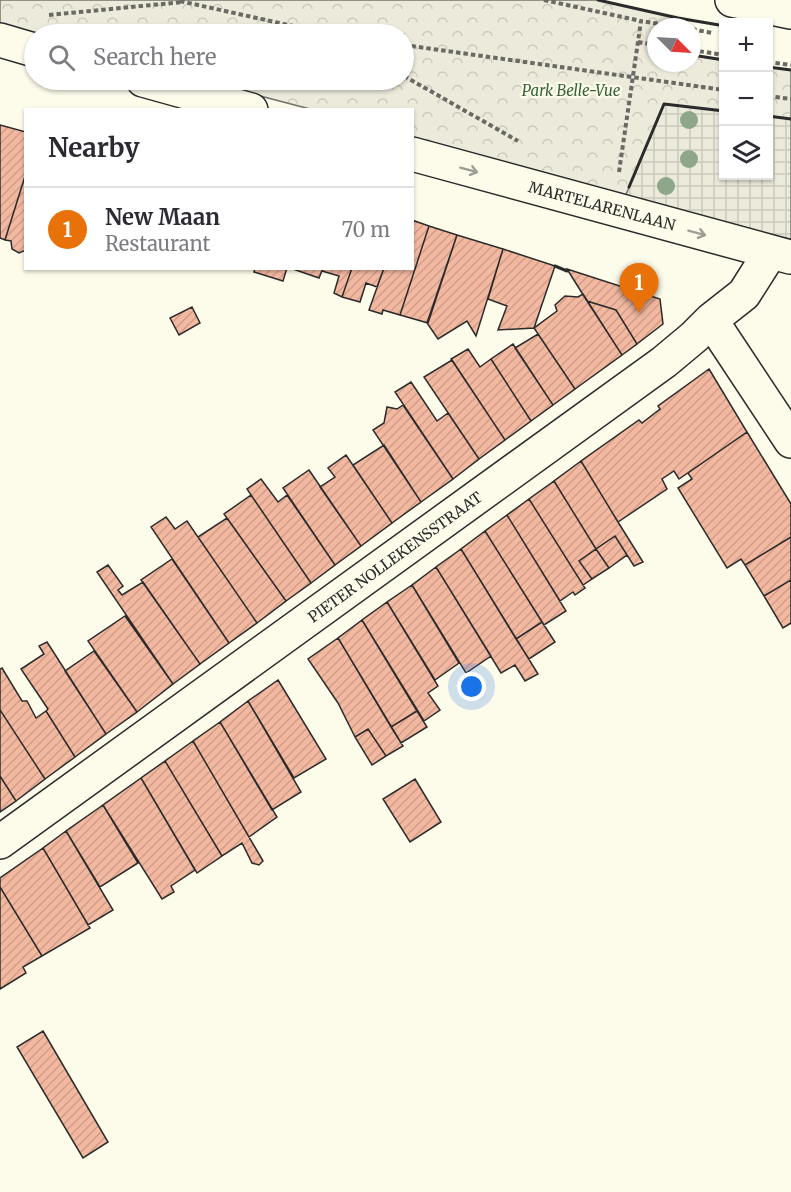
<!DOCTYPE html>
<meta charset="utf-8">
<style>
:root{--surface:#fff;--page:#f2f2f3;--text:#2b2b33;--muted:#7c7c81;--line:#e1e1e2;--accent:#ea580c}
body{margin:0;font-family:Merriweather,serif;background:var(--page);color:var(--text)}
.controls{position:absolute;right:18px;top:18px;display:grid;overflow:hidden;border-radius:0px;box-shadow:0 2px 4px #0004}
.controls button{width:54px;height:54px;display:grid;place-items:center;padding:0;border:0;border-bottom:2px solid var(--line);background:var(--surface);color:var(--text);font:30px sans-serif}
.compass{position:absolute;left:647px;top:18px;width:54px;height:54px;border-radius:50%;background:var(--surface);box-shadow:0 2px 4px #0004;rotate:114deg}
.you{position:absolute;left:472px;top:687px;width:21px;height:21px;margin:-15px;border:4px solid #fff;border-radius:50%;background:#1a73e8;box-shadow:0 0 0 9px #1a73e833}
.badge{display:grid;place-items:center;width:39px;height:39px;border-radius:50%;background:var(--accent);color:#fff;font-size:20px;font-weight:700}
.pin{position:absolute;translate:-50% -50px;filter:drop-shadow(0 2px 3px #0008)}
.pin::after{content:'';position:absolute;top:32px;width:21px;height:18px;background:inherit;clip-path:polygon(0 0,100% 0,50% 100%)}
.list{margin:0;padding:0;list-style:none}
h2{display:flex;justify-content:space-between;align-items:center;height:78px;margin:0;padding:0 24px;font-size:26px}
h2 small{font-size:20px;font-weight:400;color:var(--muted)}
.list li{display:grid;grid-template-columns:39px 1fr auto;gap:18px;align-items:center;box-sizing:border-box;height:84px;padding:0 24px;border-top:2px solid var(--line)}
.list b{display:block;font-size:22px;white-space:nowrap}
.list p{margin:0;font-size:20px;white-space:nowrap;color:var(--muted)}
.list em{font-size:20px;font-style:normal;color:var(--muted)}
.icon{flex:none;width:33px;height:33px;fill:none;stroke:currentColor;stroke-width:2;stroke-linecap:round;stroke-linejoin:round}
.map{position:relative;flex:none;width:791px;height:1192px;overflow:hidden}
.search{position:absolute;background:var(--surface);box-shadow:0 2px 4px #0004;left:24px;top:24px;width:390px;height:66px;display:flex;align-items:center;gap:15px;box-sizing:border-box;padding:0 21px;border-radius:33px;color:var(--muted);font-size:22px}
.panel{position:absolute;background:var(--surface);box-shadow:0 2px 4px #0004;left:24px;top:108px;width:390px;height:162px;border-radius:0px}
.map>svg:first-child{display:block}
.park{fill:url(#park-crowns);stroke:#74746e;stroke-width:1.5}
.plaza{fill:url(#plaza-grid);stroke:#74746e;stroke-width:1.5}
.building{fill:url(#building-hatch);stroke:#2b2b2b;stroke-width:1.5}
.lines{fill:none;stroke-linecap:round;stroke-linejoin:round}
.street-casing{stroke:#2b2b2b;stroke-width:36}
.secondary-casing{stroke:#2b2b2b;stroke-width:36}
.path{stroke:#6a6964;stroke-width:4;stroke-dasharray:4.5 3;stroke-linecap:butt}
.street{stroke:#fdfbea;stroke-width:33}
.secondary{stroke:#fdfbea;stroke-width:33}
.wall{stroke:#2b2b2b;stroke-width:3}
.tree{fill:#8ea78a}
.oneway{stroke:#9e9d94}
.labels{text-anchor:middle;dominant-baseline:central;stroke-width:4.5;stroke-linejoin:round;paint-order:stroke}
.park-label{font-size:15px;font-style:italic;fill:#34623c;stroke:#fdfbea}
.street-label{font-size:15px;fill:#2b2b2b;stroke:#fdfbea}
</style>
<div class="map">
<svg width="791" height="1192" viewBox="0 0 791 1192">
<defs>
<pattern id="park-crowns" width="20" height="18" patternUnits="userSpaceOnUse" patternTransform="scale(1.5)"><rect width="20" height="18" fill="#ecebdb"/><path d="M2 6a3 3 0 1 1 6 0M12 15a3 3 0 1 1 6 0" fill="none" stroke="#cbcabc"/></pattern>
<pattern id="plaza-grid" width="8" height="8" patternUnits="userSpaceOnUse" patternTransform="scale(1.5)"><rect width="8" height="8" fill="#eceadb"/><path d="M0 4h8M4 0v8" fill="none" stroke="#cbc9bc"/></pattern>
<pattern id="building-hatch" width="6" height="6" patternUnits="userSpaceOnUse" patternTransform="scale(1.5)"><rect width="6" height="6" fill="#f2b8a0"/><path d="M-1 1l2-2M0 6l6-6M5 7l2-2" fill="none" stroke="#d09e8a"/></pattern>
</defs>
<rect width="100%" height="100%" fill="#fdfbea"/>
<path class="park" d="M0,0H598L678,18L680,27H656V63H692V55L723,60L724,176H768L769,67L791,70V239L413,138L412,110L310,109L199,80H404V34H34L0,26Z"/>
<path class="plaza" d="M664,104L723,111L724,176H768L769,116L791,119V241L625,197Z"/>
<path class="building" d="M0,125L26,132V173L5,240L0,238Z
M26,173V250L19,253L12,249L11,241L5,240Z
M412,220L429,226L400,315L383,310L382,314L369,310L384,268H412Z
M429,226L457,235L428,323L400,315Z
M457,235L503,249L476,336L467,321L438,339L427,323Z
M503,249L555,266L534,328L498,330L507,306L488,299Z
M255,268H287L283,281L254,272Z
M290,268H323L319,278Z
M323,268H352L342,297L334,293L339,276L322,271Z
M352,268H384L377,287L366,283L360,302L342,297Z
M567,269L660,299L663,324L637,344L616,310L587,301Z
M583,294L622,355L575,389L534,328L557,311L555,305L565,296L578,297Z
M587,301L616,310L637,344L622,355Z
M192,307L200,323L179,335L170,318Z
M538,334L575,389L553,405L515,348Z
M513,344L553,405L531,421L491,359Z
M468,349L480,367L491,359L531,421L505,440L451,359Z
M452,360L505,440L479,459L424,377Z
M709,369L747,432L679,479L674,471L662,479L667,489L618,522L581,461L639,420L642,423L660,409L658,406Z
M411,382L437,421L448,413L479,459L453,479L395,392Z
M403,405L453,479L421,502L373,430L384,423L387,407L397,409Z
M747,432L791,504V537L745,565L741,559L727,568L678,488L692,479L688,473Z
M384,445L421,502L392,523L353,465Z
M346,455L392,523L361,546L320,487L335,477L328,468Z
M581,461L618,522L643,562L634,566L615,536L596,549L554,481Z
M309,470L361,546L335,565L283,488Z
M261,479L278,502L287,495L335,565L311,583L247,489Z
M554,481L596,549L579,561L592,579L583,585L529,499Z
M251,495L311,583L286,601L224,514Z
M529,499L585,588L575,595L573,592L560,601L507,515Z
M507,515L566,611L544,625L485,531Z
M166,517L175,529L187,521L257,623L229,643L151,527Z
M227,518L286,601L257,623L198,537Z
M485,531L542,622L516,639L461,549Z
M615,536L627,555L609,568L596,549Z
M791,537V580L764,596L745,565Z
M461,549L538,674L525,681L515,665L501,673L436,567Z
M596,549L609,568L592,579L579,561Z
M172,559L229,643L200,664L141,580Z
M108,565L123,586L118,590L122,595L143,582L200,664L173,684L97,572Z
M436,567L491,656L466,673L412,585Z
M791,580V623L783,628L764,596Z
M412,585L459,663L435,680L387,602Z
M387,602L438,686L428,693L440,710L424,721L362,620Z
M125,616L173,684L137,712L88,641Z
M362,620L417,711L391,727L338,638Z
M542,622L555,642L529,659L516,639Z
M338,638L403,746L386,756L368,729L355,737L338,703L308,659Z
M47,642L106,734L75,757L46,711L48,709L21,669L44,654L39,646Z
M94,651L137,712L106,734L65,671Z
M2,668L22,701H27L36,718L46,711L75,757L45,779L0,710V669Z
M278,680L326,759L294,778L248,701Z
M248,701L301,792L272,810L220,722Z
M0,710L45,779L16,801L0,776Z
M417,711L427,727L401,743L391,727Z
M220,722L277,817L249,837L193,741Z
M368,729L386,756L372,765L355,737Z
M193,741L263,861L259,865L252,863L242,843L222,856L165,761Z
M165,761L222,856L197,873L141,778Z
M0,776L16,801L0,812Z
M141,778L195,870L171,886L174,892L162,899L103,805Z
M415,779L441,822L410,842L383,799Z
M103,805L138,863L100,887L66,831Z
M66,831L113,910L88,925L43,848Z
M43,848L90,928L42,956L0,887V878Z
M0,887L42,956L23,967L26,973L0,989Z
M43,1031L108,1142L83,1158L17,1047Z"/>
<g class="lines">
<g class="street-casing">
<path id="street" d="M0,40L34,50
M143,80L251,110
M412,154L790,257
M711,320L791,441
M0,842L664,362L694,337L711,320L744,294L770,253"/>
</g>
<g class="secondary-casing">
<path id="secondary" d="M732,0L791,12"/>
</g>
<path class="path" d="M544,0L641,21
M180,1L329,34
M49,15L183,2
M692,29L712,33
M638,42L656,45
M404,45L724,90
M692,50L724,55
M768,62L791,65
M404,76L518,141
M768,96L791,99
M619,172L641,21L677,27"/>
<use href="#street" class="street"/>
<use href="#secondary" class="secondary"/>
<path class="wall" d="M598,0L678,18L719,25
M692,55L724,60
M768,67L791,70
M768,116L791,119
M629,187L664,104L724,111
M555,266L567,271"/>
</g>
<g class="tree">
<circle cx="689" cy="120" r="9"/>
<circle cx="689" cy="159" r="9"/>
<circle cx="666" cy="186" r="9"/>
</g>
<defs><path id="oneway-shaft" d="M-6 0H5M1.5-3L5.5 0L1.5 3" fill="none" stroke-width="1.6" stroke-linecap="round" stroke-linejoin="round" transform="scale(1.5)"/></defs>
<g class="oneway">
<use href="#oneway-shaft" transform="translate(469 170) rotate(15)"/>
<use href="#oneway-shaft" transform="translate(697 233) rotate(15)"/>
</g>
<g class="labels">
<g class="park-label">
<text x="571" y="90">Park Belle-Vue</text>
</g>
<g class="street-label">
<text transform="translate(602 206) rotate(15)">MARTELARENLAAN</text>
<text transform="translate(395 557) rotate(-36)">PIETER NOLLEKENSSTRAAT</text>
</g>
</g>
</svg>
<div class="controls">
<button>+</button>
<button>−</button>
<button><svg class="icon" aria-label="layers" viewBox="0 0 24 24"><path d="M12 4l9 5-9 5-9-5zM3 14l9 5 9-5"/></svg></button>
</div>
<svg class="compass" viewBox="-18 -18 36 36"><path d="M0-13l5 13h-10z" fill="#e53935"/><path d="M0 13l5-13h-10z" fill="#7c7c81"/></svg>
<div class="you"></div>
<div class="pin badge" style="left:639px;top:313px;background:#e8710a">1</div>
<div class="search"><svg class="icon" aria-label="search" viewBox="0 0 24 24"><circle cx="10" cy="10" r="6"/><path d="M15 15l6 6"/></svg>Search here</div>
<section class="panel">
<h2>Nearby<small></small></h2>
<ul class="list">
<li><span class="badge" style="background:#e8710a">1</span><div><b>New Maan</b><p>Restaurant</p></div><em>70 m</em></li>
</ul>
</section>
</div>
